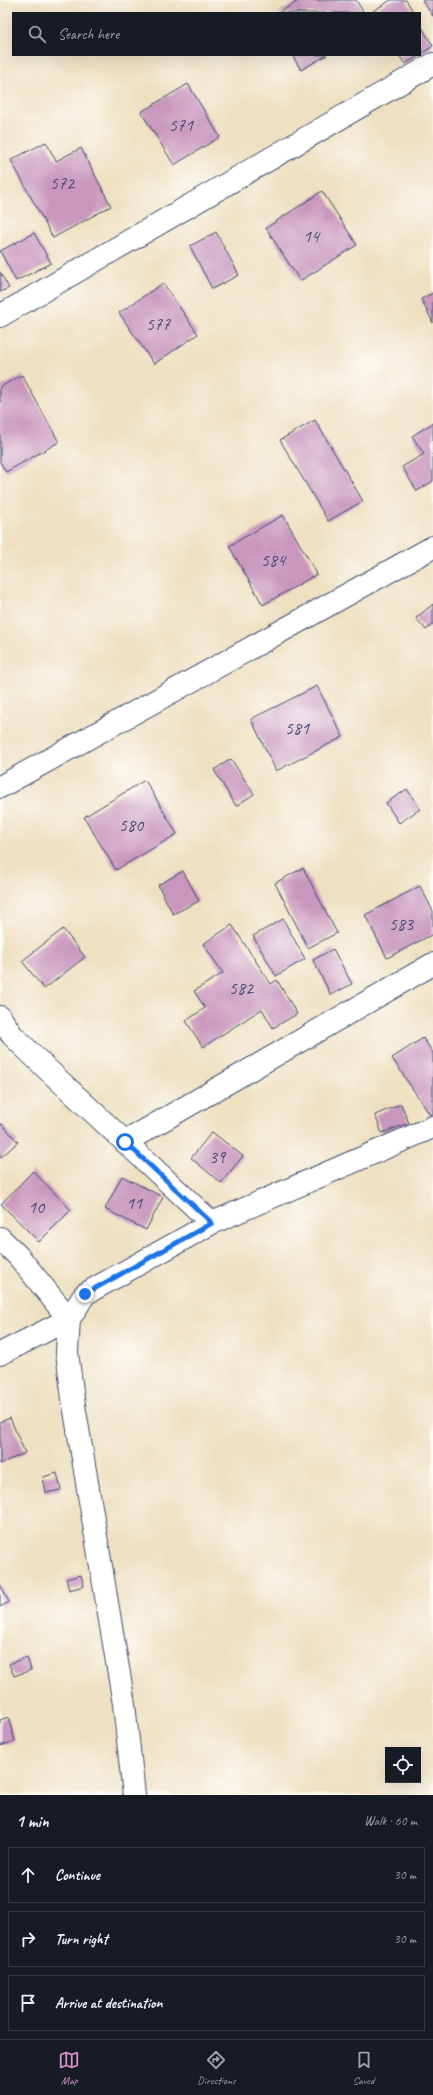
<!DOCTYPE html>
<meta charset="utf-8">
<style>
:root{--surface:#171b24;--page:#20242c;--text:#f1f3f6;--muted:#9ea1a6;--line:#363941;--accent:#d690ce}
body{margin:0;font-family:Caveat,sans-serif;background:var(--page);color:var(--text)}
.controls{position:absolute;right:12px;bottom:12px;display:grid;overflow:hidden;border-radius:0px;box-shadow:0 4px 16px #0002}
.controls button{width:36px;height:36px;display:grid;place-items:center;padding:0;border:0;border-bottom:1px solid var(--line);background:var(--surface);color:var(--text);font:20px sans-serif}
.stop{position:absolute;width:12px;height:12px;margin:-9px;border:3px solid #1a73e8;border-radius:50%;background:#fff}
.stop.end{background:#1a73e8;border-color:#fff;box-shadow:0 1px 4px #0008}
.list{margin:0;padding:0;list-style:none}
h2{display:flex;justify-content:space-between;align-items:center;height:52px;margin:0;padding:0 16px;font-size:17px}
h2 small{font-size:13px;font-weight:400;color:var(--muted)}
.list li{display:grid;grid-template-columns:26px 1fr auto;gap:12px;align-items:center;box-sizing:border-box;height:56px;margin:0 8px 8px;padding:0 8px;border:1px solid var(--line);border-radius:0px}
.list b{display:block;font-size:15px;white-space:nowrap}
.list em{font-size:13px;font-style:normal;color:var(--muted)}
.icon{flex:none;width:22px;height:22px;fill:none;stroke:currentColor;stroke-width:2;stroke-linecap:round;stroke-linejoin:round}
.map{position:relative;flex:none;width:433px;height:1795px;overflow:hidden}
.search{position:absolute;background:var(--surface);box-shadow:0 4px 16px #0002;left:12px;right:12px;top:12px;height:44px;display:flex;align-items:center;gap:10px;box-sizing:border-box;padding:0 14px;border-radius:0px;color:var(--muted);font-size:15px}
.sheet{height:244px;background:var(--surface)}
nav{display:flex;justify-content:space-around;align-items:center;box-sizing:border-box;height:56px;border-top:1px solid var(--line);background:var(--surface);font-size:11px;color:var(--muted)}
nav a{display:grid;justify-items:center;gap:2px}
nav .on{color:var(--accent)}
.map>svg:first-child{display:block}
.building{fill:#c997be}
.lines{fill:none;stroke-linecap:round;stroke-linejoin:round}
.minor-casing{stroke:#3b4a6d;stroke-width:24}
.minor{stroke:#fff;stroke-width:22}
.route{stroke:#1a73e8;stroke-width:5}
.labels{text-anchor:middle;dominant-baseline:central;stroke-width:3;stroke-linejoin:round;paint-order:stroke}
.number-label{font-size:18px;fill:#464976}
</style>
<div class="map">
<svg width="433" height="1795" viewBox="0 0 433 1795">
<rect width="100%" height="100%" fill="#fdfcf7"/>
<filter id="ink" filterUnits="userSpaceOnUse"><feTurbulence type="fractalNoise" baseFrequency=".025" numOctaves="2"/><feDisplacementMap in="SourceGraphic" scale="8" xChannelSelector="R" yChannelSelector="G"/><feConvolveMatrix kernelMatrix="1 2 1 2 8 2 1 2 1" color-interpolation-filters="sRGB"/></filter>
<filter id="wash" filterUnits="userSpaceOnUse"><feTurbulence type="fractalNoise" baseFrequency=".012" numOctaves="4" result="noise"/><feDisplacementMap in="SourceGraphic" scale="16" xChannelSelector="R" yChannelSelector="G"/><feGaussianBlur stdDeviation="0.9" result="paint"/><feColorMatrix in="noise" values="0 0 0 0 0 0 0 0 0 0 0 0 0 0 0 0 0 1.4 0 .05"/><feComposite in="paint" operator="in"/></filter>
<g filter="url(#wash)">
<rect width="100%" height="100%" fill="#efe0c1"/>
<g id="blocks">
<path class="building" d="M300,0H356L364,13H278Z
M391,0H406L414,13H374L373,11Z
M422,0H433V16Z
M420,24L433,46L420,55Z
M292,55H327L301,70Z
M399,55H420L405,64Z
M188,84L220,137L174,165L141,112Z
M46,142L56,161L81,148L111,206L53,238L11,160Z
M322,191L357,245L300,281L266,228Z
M216,232L239,275L212,289L190,246Z
M34,233L51,263L16,281L0,251Z
M0,272L9,288L0,292Z
M163,283L198,334L154,364L119,313Z
M433,293V323L421,299Z
M22,375L59,442L6,472L0,462V387Z
M315,420L363,501L328,521L280,440Z
M433,423V481L417,491L402,467L424,454L412,436Z
M283,515L317,574L263,605L229,546Z
M433,604V624L426,630L416,618Z
M317,686L343,737L276,771L251,719Z
M231,759L254,794L236,806L214,770Z
M145,780L177,834L116,870L84,817Z
M407,789L420,809L399,823L386,803Z
M303,868L337,933L308,948L275,883Z
M183,871L199,901L173,914L158,885Z
M420,886L433,911V934L387,958L365,915Z
M283,919L305,959L276,976L253,936Z
M232,925L271,984L277,980L297,1014L273,1028L262,1009L203,1047L186,1021L205,1008L194,991L223,973L203,944Z
M63,929L85,957L44,989L22,961Z
M333,949L352,984L331,995L313,960Z
M423,1038L433,1053V1114L430,1115L392,1058Z
M401,1104L409,1123L382,1133L375,1115Z
M2,1124L18,1142L0,1158V1125Z
M212,1132L243,1156L221,1183L191,1158Z
M33,1171L71,1210L39,1242L1,1204Z
M122,1176L163,1197L146,1230L105,1209Z
M10,1418L25,1453L0,1464V1422Z
M57,1473L61,1490L46,1493L43,1477Z
M81,1575L84,1586L69,1590L66,1579Z
M0,1584L9,1602L0,1607Z
M27,1657L31,1670L14,1676L9,1664Z
M8,1717L15,1741L0,1746V1720Z"/>
</g>
</g>
<g filter="url(#ink)">
<use href="#blocks" fill-opacity="0" stroke="#3b4a6d" stroke-width="1"/>
<g class="lines">
<g class="minor-casing">
<path id="minor" d="M0,316L433,64
M0,787L433,547
M0,1017L12,1035L47,1069L212,1223
M125,1142L433,964
M0,1238L19,1257L69,1319L67,1352L73,1399L124,1704L134,1795
M0,1354L69,1319L85,1294L212,1223L433,1127"/>
</g>
<use href="#minor" class="minor"/>
</g>
</g>
<g class="lines" filter="url(#ink)">
<path class="route" d="M85,1294L212,1223L125,1142"/>
</g>
<g class="labels">
<g class="number-label">
<text x="181" y="125">571</text>
<text x="62" y="183">572</text>
<text x="311" y="236">14</text>
<text x="158" y="324">577</text>
<text x="273" y="560">584</text>
<text x="297" y="728">581</text>
<text x="131" y="825">580</text>
<text x="401" y="924">583</text>
<text x="241" y="988">582</text>
<text x="217" y="1157">39</text>
<text x="134" y="1203">11</text>
<text x="36" y="1207">10</text>
</g>
</g>
</svg>
<div class="controls">
<button><svg class="icon" aria-label="locate" viewBox="0 0 24 24"><circle cx="12" cy="12" r="6"/><path d="M12 2v4M12 18v4M2 12h4M18 12h4"/></svg></button>
</div>
<div class="stop" style="left:125px;top:1142px"></div>
<div class="stop end" style="left:85px;top:1294px"></div>
<div class="search"><svg class="icon" aria-label="search" viewBox="0 0 24 24"><circle cx="10" cy="10" r="6"/><path d="M15 15l6 6"/></svg>Search here</div>
</div>
<section class="sheet">
<h2>1 min<small>Walk · 60 m</small></h2>
<ul class="list">
<li><svg class="icon" aria-label="ahead" viewBox="0 0 24 24"><path d="M12 20V5M6 11l6-6 6 6"/></svg><div><b>Continue</b></div><em>30 m</em></li>
<li><svg class="icon" aria-label="right" viewBox="0 0 24 24"><path d="M7 20v-9h11M14 6l5 5-5 5"/></svg><div><b>Turn right</b></div><em>30 m</em></li>
<li><svg class="icon" aria-label="arrive" viewBox="0 0 24 24"><path d="M6 21V4h12l-3 4 3 4H6"/></svg><div><b>Arrive at destination</b></div></li>
</ul>
</section>
<nav>
<a class="on"><svg class="icon" aria-label="map" viewBox="0 0 24 24"><path d="M3 6l6-2 6 2 6-2v14l-6 2-6-2-6 2zM9 4v14M15 6v14"/></svg>Map</a>
<a><svg class="icon" aria-label="directions" viewBox="0 0 24 24"><path d="M12 3l9 9-9 9-9-9zM9 14v-3h6M13 9l2 2-2 2"/></svg>Directions</a>
<a><svg class="icon" aria-label="saved" viewBox="0 0 24 24"><path d="M7 4h10v16l-5-4-5 4z"/></svg>Saved</a>
</nav>
